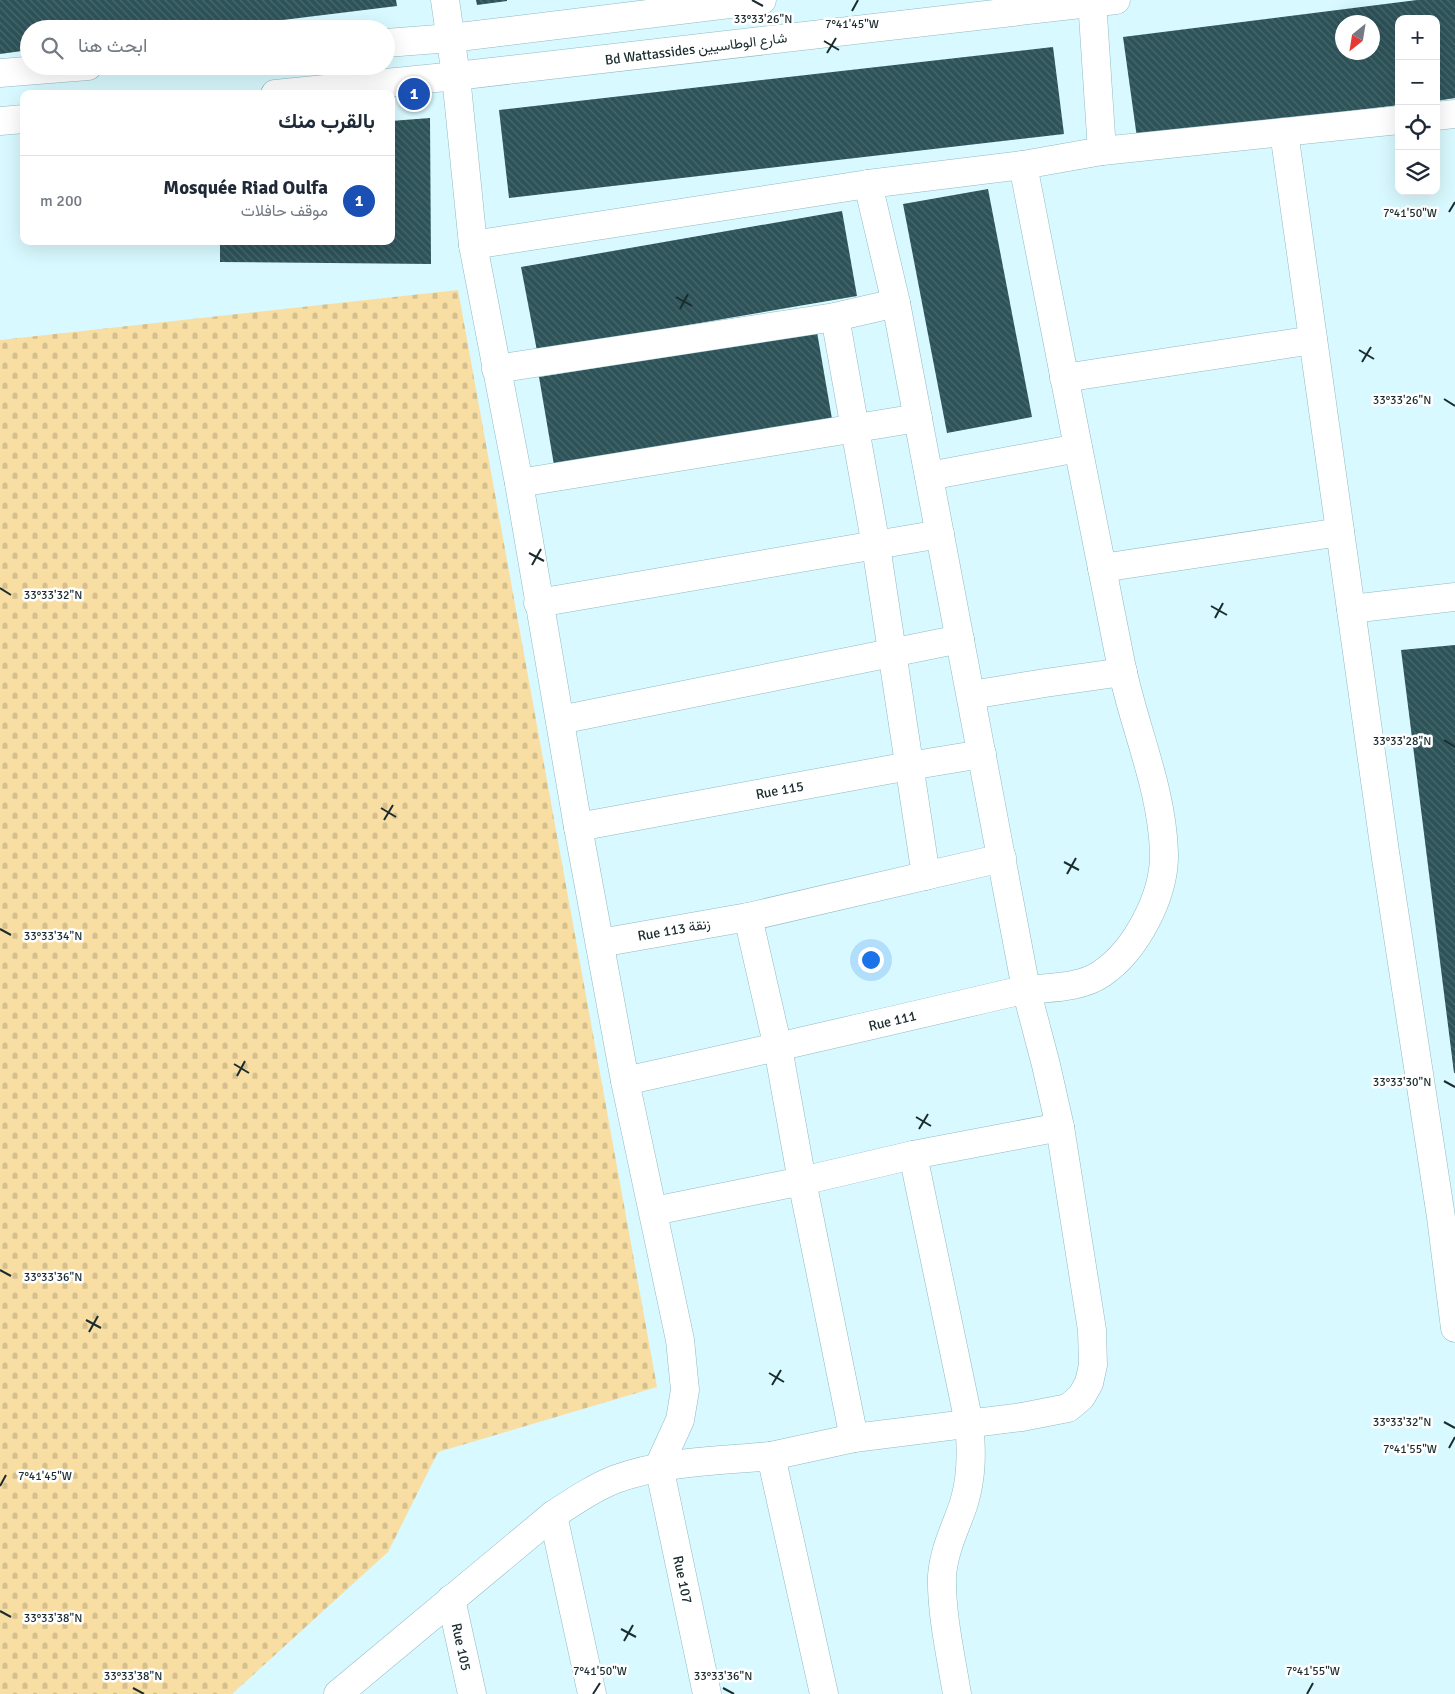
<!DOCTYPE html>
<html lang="ar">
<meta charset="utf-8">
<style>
:root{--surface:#fff;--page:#f2f2f3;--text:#1f2937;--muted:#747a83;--line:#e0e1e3;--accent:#0b8043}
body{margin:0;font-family:Signika,Vazirmatn,sans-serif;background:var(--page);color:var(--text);direction:rtl}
.controls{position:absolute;right:15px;top:15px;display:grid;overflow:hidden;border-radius:10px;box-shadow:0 5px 20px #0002}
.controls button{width:45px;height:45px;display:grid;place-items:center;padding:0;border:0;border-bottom:1px solid var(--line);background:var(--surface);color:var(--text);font:25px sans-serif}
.compass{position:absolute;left:1335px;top:15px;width:45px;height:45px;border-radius:50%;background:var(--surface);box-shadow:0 5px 20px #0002;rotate:210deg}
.you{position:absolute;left:870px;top:959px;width:18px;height:18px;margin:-12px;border:4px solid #fff;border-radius:50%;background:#1a73e8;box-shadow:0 0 0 8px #1a73e833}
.badge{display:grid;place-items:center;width:32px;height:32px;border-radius:50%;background:var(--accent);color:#fff;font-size:16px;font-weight:700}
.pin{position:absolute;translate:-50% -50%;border:2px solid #fff;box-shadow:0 1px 5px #0006}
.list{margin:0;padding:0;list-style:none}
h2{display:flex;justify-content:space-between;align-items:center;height:65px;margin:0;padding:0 20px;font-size:21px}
h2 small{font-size:16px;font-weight:400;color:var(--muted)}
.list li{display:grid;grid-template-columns:32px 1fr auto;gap:15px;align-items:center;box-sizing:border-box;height:90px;padding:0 20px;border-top:1px solid var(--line)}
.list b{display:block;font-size:19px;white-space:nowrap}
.list p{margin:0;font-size:16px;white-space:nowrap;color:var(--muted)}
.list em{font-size:16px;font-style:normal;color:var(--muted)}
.icon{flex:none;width:28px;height:28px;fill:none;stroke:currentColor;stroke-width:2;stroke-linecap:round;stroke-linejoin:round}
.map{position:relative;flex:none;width:1455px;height:1694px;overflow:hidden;direction:ltr}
.search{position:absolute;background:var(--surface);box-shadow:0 5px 20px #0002;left:20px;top:20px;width:375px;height:55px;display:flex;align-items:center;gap:12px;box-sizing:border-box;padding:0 18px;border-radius:28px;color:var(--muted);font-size:19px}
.panel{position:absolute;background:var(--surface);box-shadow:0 5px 20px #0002;left:20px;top:90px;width:375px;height:155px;border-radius:10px;direction:rtl}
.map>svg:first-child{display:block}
.cemetery{fill:url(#cemetery-stones)}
.building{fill:url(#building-back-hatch);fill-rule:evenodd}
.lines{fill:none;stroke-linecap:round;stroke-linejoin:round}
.minor-casing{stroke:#91bac0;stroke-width:29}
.minor{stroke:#fff;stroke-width:28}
.ticks{fill:none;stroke:#1b2c2e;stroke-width:2}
.labels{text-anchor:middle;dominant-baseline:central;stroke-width:5;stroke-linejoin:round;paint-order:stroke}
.street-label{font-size:14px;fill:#1b2c2e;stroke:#fff}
.ticks-label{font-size:12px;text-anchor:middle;fill:#1b2c2e;stroke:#fff;stroke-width:5;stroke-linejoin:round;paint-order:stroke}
</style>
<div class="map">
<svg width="1455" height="1694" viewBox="0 0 1455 1694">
<defs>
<pattern id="cemetery-stones" width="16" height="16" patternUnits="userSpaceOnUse" patternTransform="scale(1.25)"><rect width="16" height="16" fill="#f9dea3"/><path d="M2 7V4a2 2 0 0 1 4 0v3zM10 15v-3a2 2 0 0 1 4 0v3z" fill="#d5bf8d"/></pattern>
<pattern id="building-back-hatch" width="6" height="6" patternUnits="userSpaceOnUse" patternTransform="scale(1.25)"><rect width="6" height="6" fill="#2d5359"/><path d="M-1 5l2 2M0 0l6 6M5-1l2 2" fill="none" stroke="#49696e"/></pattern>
</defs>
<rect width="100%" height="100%" fill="#d8f9ff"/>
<path class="cemetery" d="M458,290L657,1387L438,1452L388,1552L232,1694H0V340Z"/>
<path class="building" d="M0,0H396L397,6L209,29H29V50L0,54Z
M476,0H507V1L477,5Z
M1417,0H1455V98L1436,101V19H1399V105L1137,138L1123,37ZM1342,22H1372V52H1342Z
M1053,47L1064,134L509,198L499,110Z
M430,118L431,264L220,262V241H391V121Z
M988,189L1032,417L947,433L903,204Z
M842,211L857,296L537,351L521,267Z
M817,332L832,419L554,465L539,377Z
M1455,645V1073H1454L1401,650Z"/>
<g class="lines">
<g class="minor-casing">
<g id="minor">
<path d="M445,0L456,76L473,245L519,483L578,827L625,1081L680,1340L685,1390L680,1420L659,1466"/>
<path d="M1092,0L1102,151"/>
<path d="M386,43L451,38L762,0"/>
<path d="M0,73L88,66"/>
<path d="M275,94L456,76L1116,0"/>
<path d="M1436,116L1455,114"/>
<path d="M0,121L24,119"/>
<path d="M1284,132L1385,852L1441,1217L1455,1328"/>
<path d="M473,245L868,184L1023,165L1102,151L1399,120"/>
<path d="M835,317L876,546L926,876"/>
<path d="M496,369L835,317L896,303"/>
<path d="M1064,378L1313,340"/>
<path d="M929,476L1078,448"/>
<path d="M519,483L918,418"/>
<path d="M1102,568L1340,532"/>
<path d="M538,603L940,534"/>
<path d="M1351,609L1455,597"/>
<path d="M971,695L1045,683L1123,672"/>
<path d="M560,720L960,639"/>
<path id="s1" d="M578,827L909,766L982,754"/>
<path d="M600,943L748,917"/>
<path id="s2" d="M625,1081C754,1053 882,1023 1010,993C1039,986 1076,991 1101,974C1136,951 1165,895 1164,853C1162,787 1134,728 1121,664C1088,498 1055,331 1023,165"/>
<path d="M913,1155L969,1423C972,1451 972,1476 964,1503C956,1527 944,1549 942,1576C941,1613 951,1657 957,1694"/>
<path d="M654,1211L802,1181L913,1155L1060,1127"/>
<path d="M854,1438L802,1181L778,1048L748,917L1002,858"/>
<path d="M771,1456L854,1438L1022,1417L1068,1408L1081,1397L1089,1383L1093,1365L1092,1330L1060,1127L1046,1065L1026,989L896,303L868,184"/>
<path id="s3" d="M659,1466L707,1694"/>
<path d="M553,1515L592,1694"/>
<path id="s4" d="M451,1599L472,1694"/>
<path d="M338,1694L553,1515C573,1502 593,1488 616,1479C665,1461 719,1461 771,1456L824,1694"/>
</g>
</g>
<use href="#minor" class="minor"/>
</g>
<path class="ticks" d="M752,0L763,6M852,11L858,0M824,41L839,50M827,53L836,38M1449,212L1455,202M676,297L692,306M680,309L688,294M1359,350L1374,359M1362,362L1371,347M1444,399L1455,406M529,553L544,561M532,565L541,549M0,588L11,595M1211,606L1227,615M1215,618L1223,603M1444,740L1455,747M381,808L396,817M384,820L393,805M1064,862L1079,870M1067,874L1076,858M0,929L11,935M234,1064L249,1073M237,1076L245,1061M1444,1081L1455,1087M916,1117L931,1126M919,1129L928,1114M0,1270L11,1276M86,1320L101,1328M89,1332L98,1316M769,1373L784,1382M772,1385L781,1370M1444,1422L1455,1428M1449,1448L1455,1437M0,1486L6,1475M0,1611L11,1617M621,1629L636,1637M624,1641L633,1625M133,1688L144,1694M723,1688L734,1694M593,1694L600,1683M1307,1694L1313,1683"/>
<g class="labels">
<g class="street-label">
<text transform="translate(696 49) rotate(-7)">Bd Wattassides شارع الوطاسيين</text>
<text stroke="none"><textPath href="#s1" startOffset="205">Rue 115</textPath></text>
<text transform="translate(674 930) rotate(-10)">Rue 113 زنقة</text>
<text stroke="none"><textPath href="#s2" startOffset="274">Rue 111</textPath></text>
<text stroke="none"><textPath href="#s3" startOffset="116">Rue 107</textPath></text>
<text stroke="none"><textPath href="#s4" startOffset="49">Rue 105</textPath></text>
</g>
</g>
<g class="ticks-label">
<text x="763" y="23">33°33'26"N</text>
<text x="852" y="28">7°41'45"W</text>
<text x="1410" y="217">7°41'50"W</text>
<text x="1402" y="404">33°33'26"N</text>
<text x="53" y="599">33°33'32"N</text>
<text x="1402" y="745">33°33'28"N</text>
<text x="53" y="940">33°33'34"N</text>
<text x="1402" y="1086">33°33'30"N</text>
<text x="53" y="1281">33°33'36"N</text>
<text x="1402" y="1426">33°33'32"N</text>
<text x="1410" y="1453">7°41'55"W</text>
<text x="45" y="1480">7°41'45"W</text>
<text x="53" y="1622">33°33'38"N</text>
<text x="600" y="1675">7°41'50"W</text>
<text x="1313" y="1675">7°41'55"W</text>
<text x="133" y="1680">33°33'38"N</text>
<text x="723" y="1680">33°33'36"N</text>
</g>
</svg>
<div class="controls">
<button>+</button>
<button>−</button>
<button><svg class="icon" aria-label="locate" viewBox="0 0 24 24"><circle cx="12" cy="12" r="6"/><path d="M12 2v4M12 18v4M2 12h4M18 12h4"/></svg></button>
<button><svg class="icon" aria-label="layers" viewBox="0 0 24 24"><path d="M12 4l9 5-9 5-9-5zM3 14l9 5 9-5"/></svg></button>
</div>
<svg class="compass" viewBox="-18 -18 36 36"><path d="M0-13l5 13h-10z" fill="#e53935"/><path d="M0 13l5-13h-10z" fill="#747a83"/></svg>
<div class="you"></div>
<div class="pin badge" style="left:414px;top:94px;background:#1a4fb4">1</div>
<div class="search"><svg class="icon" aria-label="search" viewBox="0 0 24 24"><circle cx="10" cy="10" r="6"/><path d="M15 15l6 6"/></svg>ابحث هنا</div>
<section class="panel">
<h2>بالقرب منك<small></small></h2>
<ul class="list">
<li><span class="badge" style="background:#1a4fb4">1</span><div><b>Mosquée Riad Oulfa</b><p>موقف حافلات</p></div><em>200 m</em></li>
</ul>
</section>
</div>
